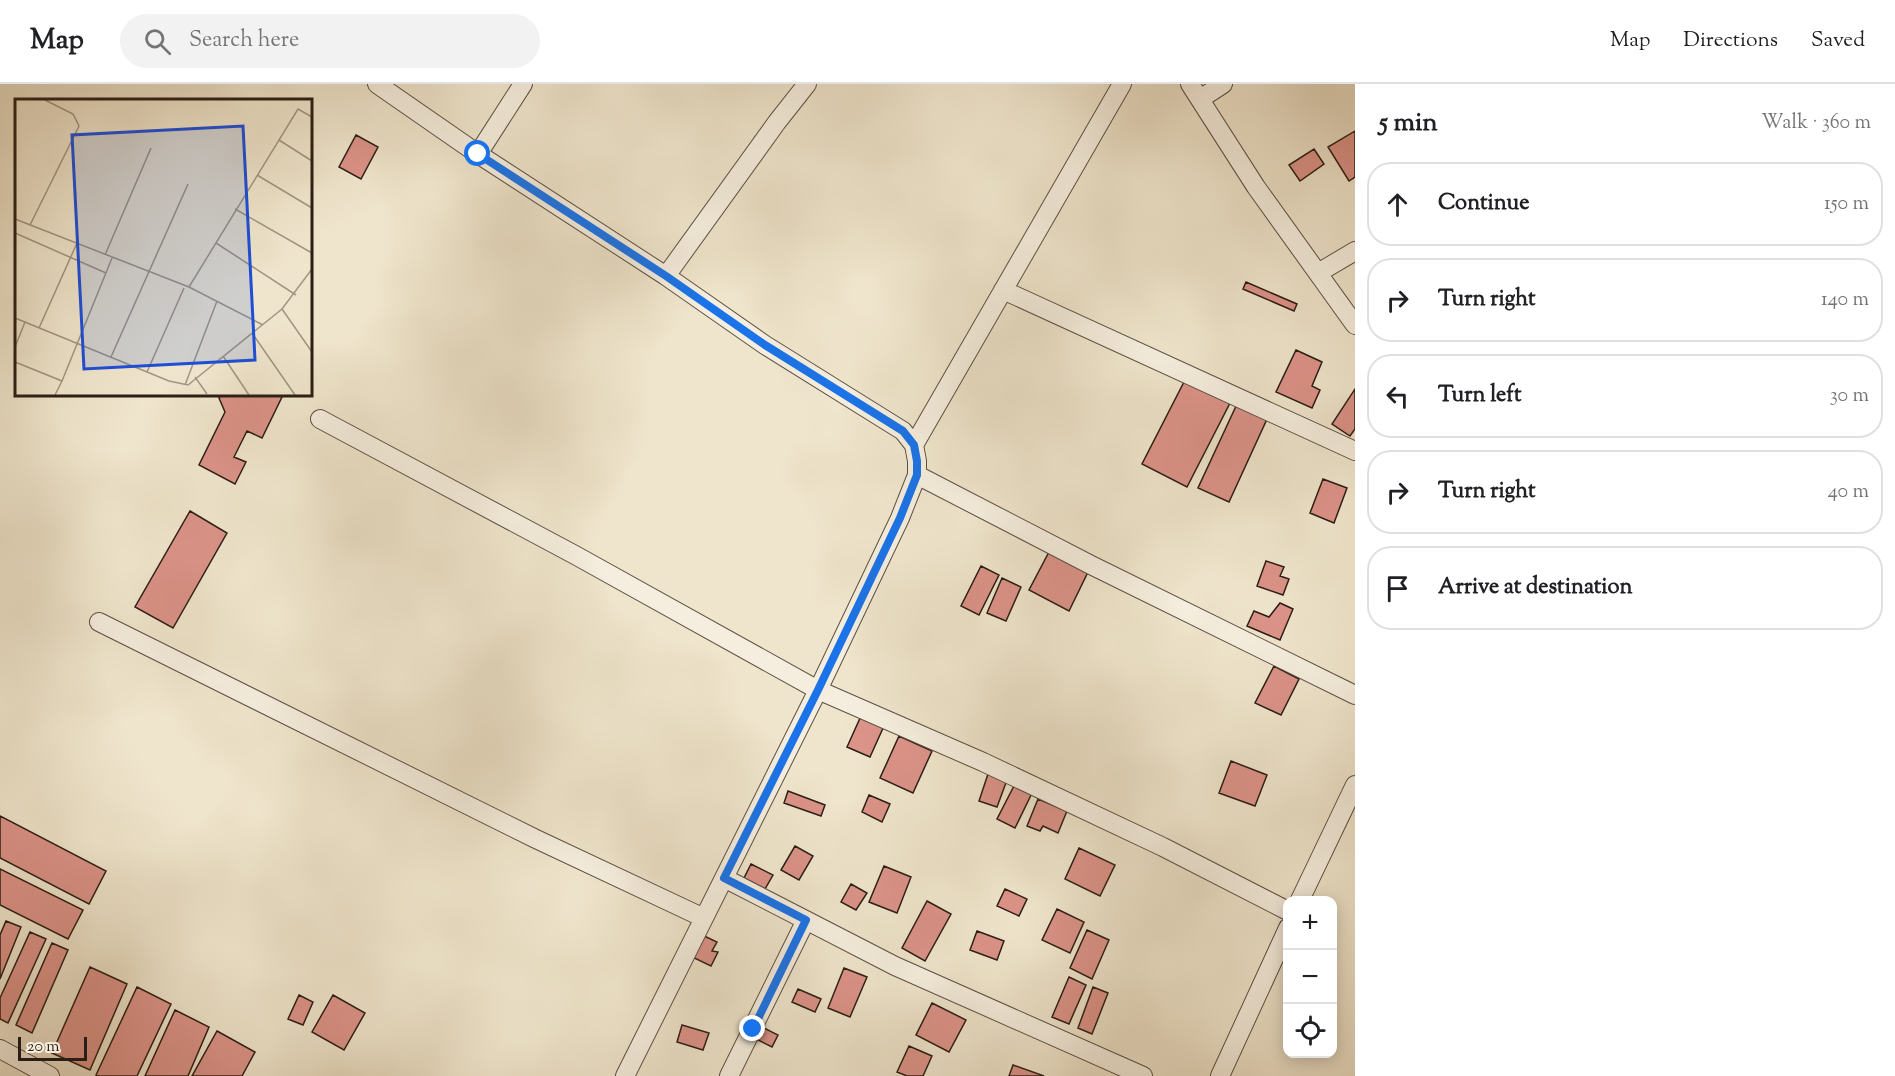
<!DOCTYPE html>
<meta charset="utf-8">
<style>
:root{--surface:#fff;--page:#f2f2f2;--text:#202124;--muted:#757577;--line:#e0e0e0}
body{margin:0;font-family:"Sorts Mill Goudy",serif;background:var(--page);color:var(--text)}
.controls{position:absolute;right:18px;bottom:18px;display:grid;overflow:hidden;border-radius:12px;box-shadow:0 3px 15px #0003}
.controls button{width:54px;height:54px;display:grid;place-items:center;padding:0;border:0;border-bottom:2px solid var(--line);background:var(--surface);color:var(--text);font:30px sans-serif}
.scale{position:absolute;left:18px;bottom:15px;width:69px;box-sizing:border-box;padding-left:6px;border:3px solid #2b1e15;border-top:0;font-size:16px;line-height:21px;white-space:nowrap;color:#2b1e15;-webkit-text-stroke:4px #f5eede;paint-order:stroke}
.stop{position:absolute;width:18px;height:18px;margin:-14px;border:4px solid #1a73e8;border-radius:50%;background:#fff}
.stop.end{background:#1a73e8;border-color:#fff;box-shadow:0 2px 6px #0008}
.list{margin:0;padding:0;list-style:none}
h2{display:flex;justify-content:space-between;align-items:center;height:78px;margin:0;padding:0 24px;font-size:26px}
h2 small{font-size:20px;font-weight:400;color:var(--muted)}
.list li{display:grid;grid-template-columns:39px 1fr auto;gap:18px;align-items:center;box-sizing:border-box;height:84px;margin:0 12px 12px;padding:0 12px;border:2px solid var(--line);border-radius:24px}
.list b{display:block;font-size:22px;white-space:nowrap}
.list em{font-size:20px;font-style:normal;color:var(--muted)}
.icon{flex:none;width:33px;height:33px;fill:none;stroke:currentColor;stroke-width:2;stroke-linecap:round;stroke-linejoin:round}
.map{position:relative;flex:none;width:1355px;height:992px;overflow:hidden}
header{display:flex;align-items:center;gap:36px;box-sizing:border-box;height:84px;padding:0 30px;background:var(--surface);border-bottom:2px solid var(--line)}
header strong{font-size:28px}
nav{display:flex;gap:33px;margin-inline-start:auto;font-size:21px}
.search{width:420px;height:54px;background:var(--page);display:flex;align-items:center;gap:15px;box-sizing:border-box;padding:0 21px;border-radius:33px;color:var(--muted);font-size:22px}
main{display:flex}
aside{flex:1;background:var(--surface)}
.map>svg:first-child{display:block}
.building{fill:#dc9389;stroke:#2b1e15;stroke-width:1.5}
.lines{fill:none;stroke-linecap:round;stroke-linejoin:round}
.street-casing{stroke:#5c5043;stroke-width:20}
.street{stroke:#f5eede;stroke-width:18}
.route{stroke:#1a73e8;stroke-width:8}
.inset-road{fill:none;stroke:#a19583;stroke-width:1.5}
.view{fill:#1d4ed8;fill-opacity:0.15;stroke:#1d4ed8;stroke-width:3}
.inset-edge{fill:none;stroke:#2b1e15;stroke-width:3}
</style>
<header>
<strong>Map</strong>
<div class="search"><svg class="icon" aria-label="search" viewBox="0 0 24 24"><circle cx="10" cy="10" r="6"/><path d="M15 15l6 6"/></svg>Search here</div>
<nav><a>Map</a><a>Directions</a><a>Saved</a></nav>
</header>
<main>
<div class="map">
<svg width="1355" height="992" viewBox="0 0 1355 992">
<rect width="100%" height="100%" fill="#efe5cc"/>
<filter id="stains"><feTurbulence type="fractalNoise" baseFrequency=".00333" numOctaves="4"/><feColorMatrix values="0 0 0 0 .2 0 0 0 0 .09 0 0 0 0 .02 0 0 0 .5 -.17"/></filter>
<radialGradient id="worn" r=".72"><stop offset=".6" stop-color="#630" stop-opacity="0"/><stop offset="1" stop-color="#630" stop-opacity=".3"/></radialGradient>
<path class="building" d="M1355,47V93L1349,97L1328,63Z
M356,51L378,63L361,95L339,83Z
M1314,65L1324,80L1300,97L1289,81Z
M1246,198L1297,220L1294,227L1243,205Z
M1296,266L1322,278L1312,302L1320,306L1312,324L1276,308Z
M1185,296L1230,319L1187,403L1142,380Z
M1355,305V345L1350,352L1332,340Z
M221,310H277L282,313L262,354L247,347L234,373L246,378L235,400L199,381L225,328L219,314Z
M1237,320L1267,335L1229,418L1198,404Z
M1323,395L1347,404L1334,439L1310,429Z
M190,427L227,449L173,544L135,523Z
M1050,466L1089,486L1069,527L1029,506Z
M1266,477L1284,483L1280,492L1289,495L1283,511L1257,502Z
M981,482L999,491L979,531L961,522Z
M1002,494L1021,503L1006,537L987,529Z
M1280,519L1293,525L1280,556L1247,542L1254,527L1269,533Z
M1274,582L1299,595L1281,631L1255,619Z
M861,632L884,642L870,673L847,663Z
M899,652L932,667L913,709L880,694Z
M1231,677L1267,691L1255,722L1219,709Z
M988,690L1007,696L997,723L979,717Z
M1016,698L1033,707L1015,744L997,735Z
M788,707L825,721L821,732L784,719Z
M869,711L890,720L882,738L862,728Z
M1038,715L1067,727L1058,749L1043,742L1040,747L1027,742Z
M0,732L106,787L89,820L0,774Z
M795,762L813,772L799,796L781,786Z
M1079,764L1115,781L1100,812L1065,795Z
M751,780L773,791L765,805L744,794Z
M884,782L911,793L897,829L869,818Z
M0,785L83,826L68,855L0,821Z
M851,800L867,809L856,826L841,818Z
M1005,805L1027,815L1019,832L997,822Z
M927,817L951,830L925,877L902,864Z
M1057,825L1084,838L1070,869L1042,856Z
M6,837L21,843L0,895V851Z
M1087,846L1109,856L1092,895L1070,884Z
M977,847L1004,857L997,876L970,866Z
M30,848L46,855L8,939L0,935V914Z
M700,850L717,858L712,867L718,868L711,882L690,872Z
M52,859L68,866L32,949L16,941Z
M90,883L127,900L90,986L52,969Z
M844,884L867,893L850,933L828,924Z
M1069,893L1086,901L1069,940L1052,933Z
M137,903L171,920L137,992H99L96,991Z
M1093,903L1108,909L1092,950L1078,944Z
M798,905L821,915L815,928L792,918Z
M299,911L313,918L303,941L288,935Z
M333,911L365,929L344,966L312,948Z
M932,919L966,936L949,968L916,951Z
M175,926L209,943L188,992H145Z
M682,941L709,949L703,966L677,958Z
M760,942L778,951L772,963L754,954Z
M217,947L255,968L242,992H192Z
M909,962L932,972L923,992H907L897,988Z
M1013,981L1044,992H1009Z"/>
<g class="lines">
<g class="street-casing">
<path id="street" d="M377,0L478,70L666,192L765,261L903,347L914,361L917,377V391L900,434L818,606L625,992
M1190,0L1256,103L1355,241
M1200,15L1223,0
M478,70L523,0
M1318,189L1355,167
M666,192L777,38L807,0
M1003,206L1355,367
M320,335L575,471L818,606L983,678L1163,763L1288,827
M914,361L1122,0
M917,391L1091,481L1355,611
M99,538L536,755L704,834
M724,794L895,882L1143,992
M1300,816L1355,701
M0,965L50,992
M729,992L806,836
M1220,992L1288,844"/>
</g>
<use href="#street" class="street"/>
</g>
<g class="lines">
<path class="route" d="M478,70L666,192L765,261L903,347L914,361L917,377V391L900,434L818,606L724,794L806,836L753,945"/>
</g>
<g transform="translate(15 15)">
<rect width="297" height="297" fill="#efe5cc"/>
<path class="inset-road" d="M264,41L297,62M242,76L297,109M220,110L297,154M0,120L174,188L283,10L297,18M15,126L64,27L58,15L30,1M0,134L91,174M201,144L281,196M90,156L136,49M174,188L248,226M267,210L297,253M0,219L154,282L173,286L267,210L297,170M24,229L62,144M237,234L280,296M0,248L10,223M208,257L234,296M96,258L173,85M0,263L47,282L40,296M132,273L169,189M180,278L192,295M47,282L97,159M170,286L202,202"/>
<path class="view" d="M228,27L240,261L69,270L57,36Z"/>
<rect width="297" height="297" class="inset-edge"/>
</g>
<rect width="100%" height="100%" filter="url(#stains)"/>
<rect width="100%" height="100%" fill="url(#worn)"/>
</svg>
<div class="controls">
<button>+</button>
<button>−</button>
<button><svg class="icon" aria-label="locate" viewBox="0 0 24 24"><circle cx="12" cy="12" r="6"/><path d="M12 2v4M12 18v4M2 12h4M18 12h4"/></svg></button>
</div>
<div class="scale">20 m</div>
<div class="stop" style="left:478px;top:70px"></div>
<div class="stop end" style="left:753px;top:945px"></div>
</div>
<aside>
<h2>5 min<small>Walk · 360 m</small></h2>
<ul class="list">
<li><svg class="icon" aria-label="ahead" viewBox="0 0 24 24"><path d="M12 20V5M6 11l6-6 6 6"/></svg><div><b>Continue</b></div><em>150 m</em></li>
<li><svg class="icon" aria-label="right" viewBox="0 0 24 24"><path d="M7 20v-9h11M14 6l5 5-5 5"/></svg><div><b>Turn right</b></div><em>140 m</em></li>
<li><svg class="icon" aria-label="left" viewBox="0 0 24 24"><path d="M17 20v-9H6M10 6l-5 5 5 5"/></svg><div><b>Turn left</b></div><em>30 m</em></li>
<li><svg class="icon" aria-label="right" viewBox="0 0 24 24"><path d="M7 20v-9h11M14 6l5 5-5 5"/></svg><div><b>Turn right</b></div><em>40 m</em></li>
<li><svg class="icon" aria-label="arrive" viewBox="0 0 24 24"><path d="M6 21V4h12l-3 4 3 4H6"/></svg><div><b>Arrive at destination</b></div></li>
</ul>
</aside>
</main>
